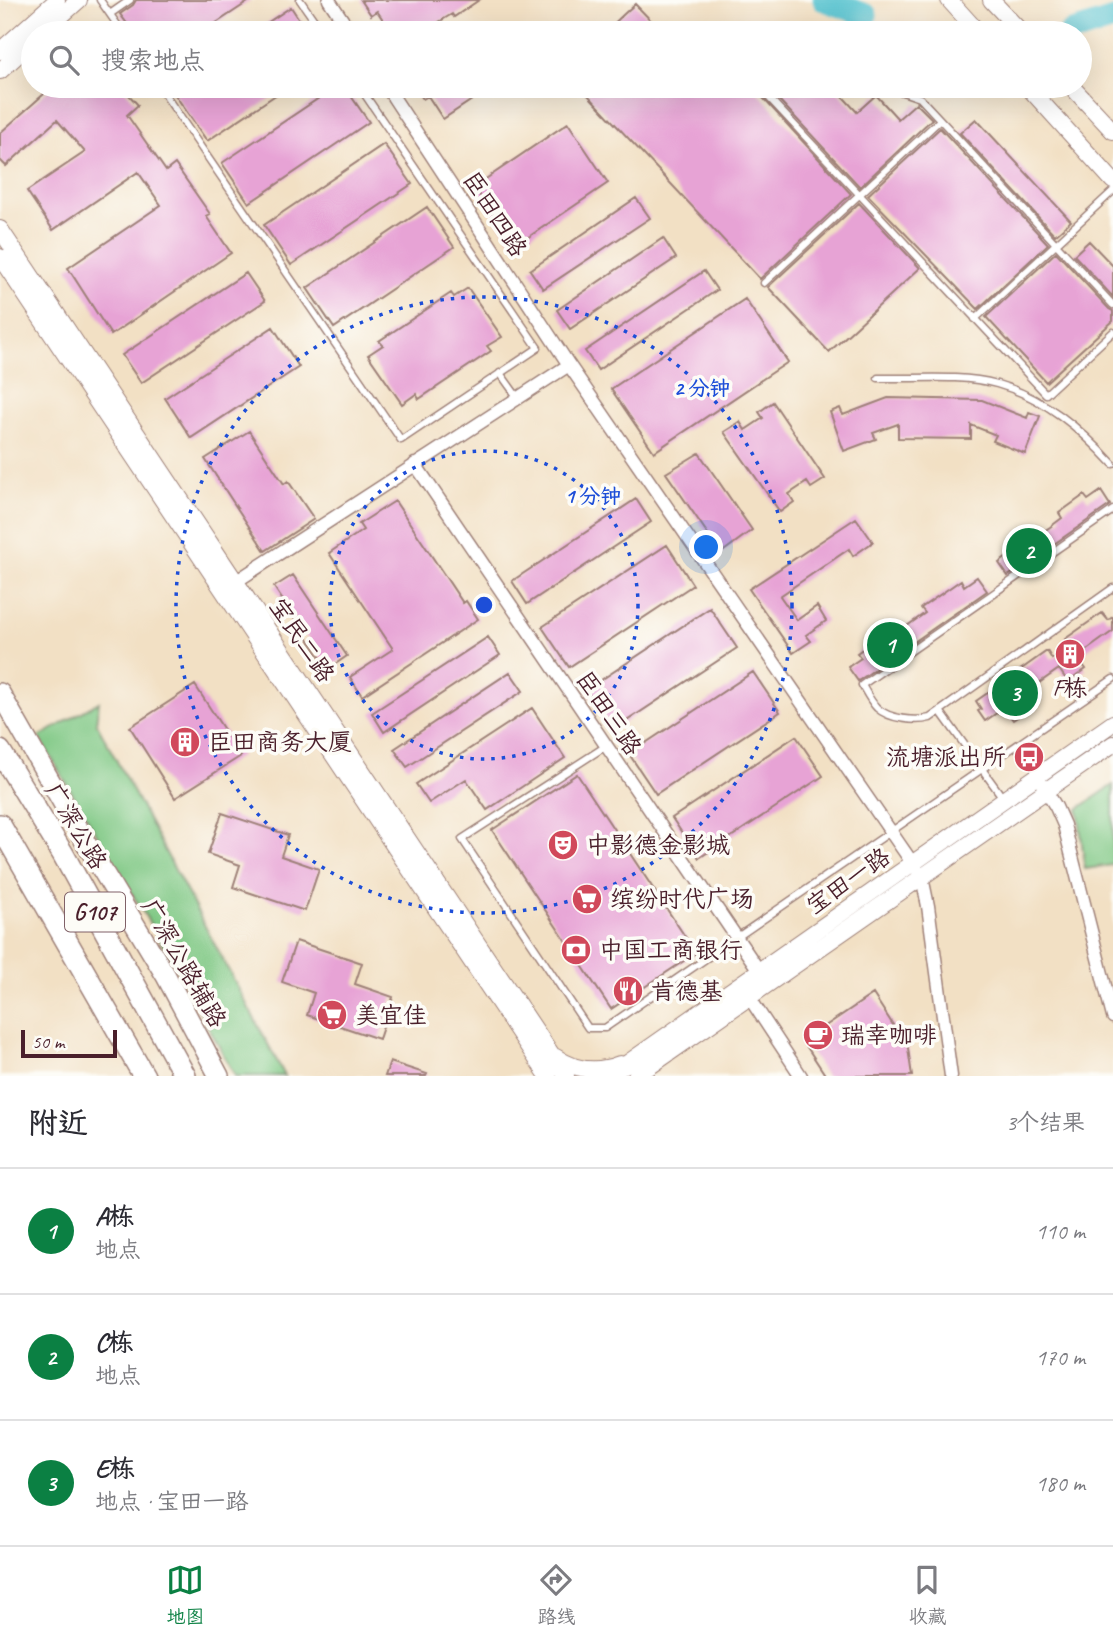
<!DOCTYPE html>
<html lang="zh">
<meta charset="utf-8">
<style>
:root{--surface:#fff;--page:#f2f2f3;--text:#2b2b33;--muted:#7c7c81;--line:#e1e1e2;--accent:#0b8043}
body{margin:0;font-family:Caveat,"LXGW WenKai TC",sans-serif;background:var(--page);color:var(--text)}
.scale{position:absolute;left:21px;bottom:18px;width:96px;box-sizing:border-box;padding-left:7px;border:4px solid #4a1f2b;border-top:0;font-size:19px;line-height:24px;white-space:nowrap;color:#4a1f2b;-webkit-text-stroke:5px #fdfcf7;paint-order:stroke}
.you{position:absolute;left:707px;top:548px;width:24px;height:24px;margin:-18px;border:5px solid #fff;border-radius:50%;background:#1a73e8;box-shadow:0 0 0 10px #1a73e833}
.badge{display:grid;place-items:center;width:46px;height:46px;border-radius:50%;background:var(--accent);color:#fff;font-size:23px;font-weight:700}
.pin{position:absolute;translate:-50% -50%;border:4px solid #fff;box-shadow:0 2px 7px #0006}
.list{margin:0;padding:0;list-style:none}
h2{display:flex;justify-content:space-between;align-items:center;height:91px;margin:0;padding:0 28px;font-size:30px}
h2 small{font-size:23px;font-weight:400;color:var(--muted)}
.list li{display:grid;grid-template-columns:46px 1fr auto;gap:21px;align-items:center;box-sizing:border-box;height:126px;padding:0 28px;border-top:2px solid var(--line)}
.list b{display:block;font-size:26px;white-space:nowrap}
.list p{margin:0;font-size:23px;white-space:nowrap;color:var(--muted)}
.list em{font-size:23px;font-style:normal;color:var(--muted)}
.icon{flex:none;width:38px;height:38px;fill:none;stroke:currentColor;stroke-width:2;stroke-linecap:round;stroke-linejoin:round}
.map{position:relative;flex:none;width:1113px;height:1076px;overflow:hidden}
.search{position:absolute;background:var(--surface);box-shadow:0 7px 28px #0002;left:21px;right:21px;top:21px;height:77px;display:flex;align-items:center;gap:18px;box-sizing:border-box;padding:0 24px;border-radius:38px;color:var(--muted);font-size:26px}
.sheet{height:469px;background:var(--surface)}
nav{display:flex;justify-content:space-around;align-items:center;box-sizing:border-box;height:98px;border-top:2px solid var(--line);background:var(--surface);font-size:19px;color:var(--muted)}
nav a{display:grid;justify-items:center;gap:4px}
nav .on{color:var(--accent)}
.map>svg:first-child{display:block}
.green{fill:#7fc884;stroke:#647458;stroke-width:2}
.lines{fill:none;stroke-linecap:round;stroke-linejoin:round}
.river{stroke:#56c2cf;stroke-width:23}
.building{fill:#e7a3d5}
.lane-casing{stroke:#9e8078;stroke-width:9}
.street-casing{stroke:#9e8078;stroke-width:15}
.secondary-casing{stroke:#9e8078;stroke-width:18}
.primary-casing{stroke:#9e8078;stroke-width:22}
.highway-casing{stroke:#9e8078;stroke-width:24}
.lane{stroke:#fff;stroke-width:6}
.street{stroke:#fff;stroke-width:12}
.secondary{stroke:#fff;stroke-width:16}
.primary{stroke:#fff;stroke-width:19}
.highway{stroke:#fff;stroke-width:21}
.ring{fill:none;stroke:#1d4ed8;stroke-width:3.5;stroke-dasharray:3.5 7}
.labels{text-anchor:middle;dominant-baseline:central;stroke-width:7;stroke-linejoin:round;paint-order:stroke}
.shield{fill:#fdfcf7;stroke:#806168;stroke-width:2}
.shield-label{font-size:23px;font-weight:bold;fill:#4a1f2b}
.street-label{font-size:24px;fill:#4a1f2b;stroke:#fdfcf7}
.poi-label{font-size:24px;fill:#4a1f2b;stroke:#fdfcf7;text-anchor:start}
.centre{fill:#1d4ed8;stroke:#fdfcf7;stroke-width:3.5}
.ring-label{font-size:21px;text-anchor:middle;font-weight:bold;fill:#1d4ed8;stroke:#fdfcf7;stroke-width:7;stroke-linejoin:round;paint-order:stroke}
</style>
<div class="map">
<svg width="1113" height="1076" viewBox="0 0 1113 1076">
<rect width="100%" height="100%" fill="#fdfcf7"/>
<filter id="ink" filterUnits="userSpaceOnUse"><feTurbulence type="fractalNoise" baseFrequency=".0143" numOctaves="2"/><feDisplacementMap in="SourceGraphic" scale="14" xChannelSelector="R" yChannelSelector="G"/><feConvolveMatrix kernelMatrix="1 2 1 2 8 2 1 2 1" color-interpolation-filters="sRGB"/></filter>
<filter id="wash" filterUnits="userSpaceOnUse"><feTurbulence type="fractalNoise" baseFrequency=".00686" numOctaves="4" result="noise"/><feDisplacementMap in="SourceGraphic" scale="28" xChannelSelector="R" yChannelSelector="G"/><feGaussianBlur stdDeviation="1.57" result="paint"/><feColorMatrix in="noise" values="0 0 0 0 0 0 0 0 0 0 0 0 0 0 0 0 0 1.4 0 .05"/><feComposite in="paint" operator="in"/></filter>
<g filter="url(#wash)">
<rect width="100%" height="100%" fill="#f2e0c4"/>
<path class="green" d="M99,702L96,722L285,1076H235L178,971L39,737Z
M1113,785V865L1085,869L1078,809Z"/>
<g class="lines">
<path class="river" d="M824,0L866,15
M1070,33L1113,19"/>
</g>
<g id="blocks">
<path class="building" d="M136,0H251L201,33H134L120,14L133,5Z
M361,0H479L454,17L452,14L429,28L433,33H392L377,11L371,15Z
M635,4L663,33H604L624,14Z
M291,7L308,33H252Z
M53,86H121L138,105L127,115L166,171L175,164L210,214L206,216L231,253L111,335L68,268L161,205L138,172L53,230L27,191L85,152L57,120L6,166L0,160V133Z
M169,86H289L207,141Z
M337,86H344L369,122L249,203L222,163Z
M414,86H493L443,119L428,96L423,99Z
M595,86H752L851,194L760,279L587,94Z
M766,86H833L857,112L876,95L898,119L916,103L932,119L860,187Z
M976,119L1071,221L1055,235L960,133Z
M568,123L608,183L515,246L474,187Z
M940,128L1048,244L978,309L868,195Z
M384,144L412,184L291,265L264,225Z
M636,198L650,218L543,289L530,270Z
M859,203L920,268L829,352L768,287Z
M427,207L454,247L334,328L307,288Z
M663,238L676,258L570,329L557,310Z
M1089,241L1113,266V297L1074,255Z
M1056,252L1109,309L1113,311V321L1046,382L986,317Z
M704,271L717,290L598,370L585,351Z
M246,273L265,301L141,383L122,355Z
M468,288L502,337L487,346L491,351L419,399L416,394L402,404L368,355L383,345L379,341L451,293L454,297Z
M745,299L788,362L654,452L611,389Z
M273,327L299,367L191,438L165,398Z
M888,398L982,400L1027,418L1029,412L1040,416L1025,454L993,441L996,435L971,425V439L898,438V424L873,433L876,439L844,451L830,412L840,408L843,415Z
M773,402L825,479L811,488L807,482L789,494L794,502L780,512L724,432L740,422L745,430L763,418L759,412Z
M249,431L284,484L288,481L314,519L265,551L205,459Z
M699,453L752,530L721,553L666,473Z
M1101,491L1110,505L1008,576L999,563L1011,554L1008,548L1033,531L1037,536L1050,527L1062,518L1059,513L1084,495L1088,500Z
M636,499L651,522L527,604L512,581Z
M395,501L463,603L466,601L478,619L362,696L350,677L393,649L329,553L363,530L359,524Z
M856,518L873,542L853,556L849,549L780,596L797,620L817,606L826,621L806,635L811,641L793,653L749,589Z
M667,545L693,585L569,667L542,627Z
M293,575L347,656L328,669L274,587Z
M977,577L987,591L858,681L848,667L861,658L857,653L896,625L900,631L925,613L921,608L961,580L964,586Z
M710,608L737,648L613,730L586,690Z
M1102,613L1108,620L1113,617V631L1077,657L1086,669L1068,682L1059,669L1022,695L1031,708L1013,720L1004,708L985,721L978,711L981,709L976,701L992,690L997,698L1015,686L1009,678L1047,651L1052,659L1070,647L1065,639Z
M488,637L500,655L384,732L372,713Z
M510,672L523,691L407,767L394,749Z
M753,672L780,712L656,794L629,754Z
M195,685L241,756L175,798L130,727Z
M532,708L565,758L487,810L466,779L429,803L416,784Z
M796,736L823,776L699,858L672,818Z
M577,774L696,953L611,1009L492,830Z
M222,813L288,835L281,856L319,869L305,911L233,887L240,865L208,854Z
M296,941L362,963L355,984L393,997L379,1039L307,1015L314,993L282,982Z
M873,994L908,1048L912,1076H826L803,1041Z
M390,1062L427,1074L426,1076H385Z"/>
</g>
</g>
<g filter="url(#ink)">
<use href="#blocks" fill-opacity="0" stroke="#9e8078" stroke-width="2"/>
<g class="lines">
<g class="lane-casing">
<path id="lane" d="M100,0L123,33
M300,0L323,33
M110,14L130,0
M722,33L724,28L738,33
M159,86L401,440L538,348L359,86
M758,86L1046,394L1113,332
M885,86L920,98L1113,305
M764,283L940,120
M975,319L1113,191
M500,373L518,398
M878,378C916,379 960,374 997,384C1044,397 1081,429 1113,464
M1113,510L862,685C866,692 871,702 877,708C889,719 916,722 930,718L1113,588
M940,711L1003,798
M606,746L462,839L588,1028H605L1113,679"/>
</g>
<g class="street-casing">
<path id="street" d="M329,0L351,33
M386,86L569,365L922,877L928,906L951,1076
M415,464L764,978
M229,586L569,365
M1037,776L1056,807L1064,825L1113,1017
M749,997L801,1076"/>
</g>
<g class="secondary-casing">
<path id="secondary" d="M949,0L979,33
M991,0L1022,33
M42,33L79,0
M0,51L57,0
M0,71L33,41
M1027,86L1113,181
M1071,86L1113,131
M0,229L566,1076
M0,257L548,1076
M556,1057C576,1071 597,1073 620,1064
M609,1076L1113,723
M636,1076L1113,744"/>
</g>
<g class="primary-casing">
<path id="primary" d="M0,693L84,840L166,976L219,1076"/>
</g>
<g class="highway-casing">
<path id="highway" d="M0,751L63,854L185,1076
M0,825L144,1076"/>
</g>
<use href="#lane" class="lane"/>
<use href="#street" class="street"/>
<use href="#secondary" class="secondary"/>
<use href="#primary" class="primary"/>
<use href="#highway" class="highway"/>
</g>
</g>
<g class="ring">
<circle cx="484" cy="605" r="154"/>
<circle cx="484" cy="605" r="308"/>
</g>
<defs>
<g id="building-disc" transform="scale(1.575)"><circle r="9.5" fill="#d1495b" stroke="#fdfcf7"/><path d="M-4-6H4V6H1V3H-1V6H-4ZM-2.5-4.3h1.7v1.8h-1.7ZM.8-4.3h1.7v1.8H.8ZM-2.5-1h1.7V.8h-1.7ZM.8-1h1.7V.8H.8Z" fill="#fff"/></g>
<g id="bus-disc" transform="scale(1.575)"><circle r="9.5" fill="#d1495b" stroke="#fdfcf7"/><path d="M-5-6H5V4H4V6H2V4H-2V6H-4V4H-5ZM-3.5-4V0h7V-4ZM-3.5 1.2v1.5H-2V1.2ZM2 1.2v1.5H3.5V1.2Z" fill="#fff"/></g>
<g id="theatre-disc" transform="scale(1.575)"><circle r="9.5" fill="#d1495b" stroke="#fdfcf7"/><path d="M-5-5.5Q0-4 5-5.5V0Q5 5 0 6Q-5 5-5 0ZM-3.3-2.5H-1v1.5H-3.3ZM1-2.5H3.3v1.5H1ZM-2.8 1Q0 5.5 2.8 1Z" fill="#fff"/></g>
<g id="supermarket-disc" transform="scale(1.575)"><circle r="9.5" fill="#d1495b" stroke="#fdfcf7"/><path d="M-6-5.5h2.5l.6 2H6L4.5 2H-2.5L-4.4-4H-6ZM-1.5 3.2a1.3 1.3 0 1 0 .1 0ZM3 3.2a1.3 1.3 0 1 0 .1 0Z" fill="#fff"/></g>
<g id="bank-disc" transform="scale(1.575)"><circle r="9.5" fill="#d1495b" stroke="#fdfcf7"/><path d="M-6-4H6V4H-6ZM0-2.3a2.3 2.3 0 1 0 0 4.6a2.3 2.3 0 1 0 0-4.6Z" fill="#fff"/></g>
<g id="restaurant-disc" transform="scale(1.575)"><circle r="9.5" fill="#d1495b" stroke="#fdfcf7"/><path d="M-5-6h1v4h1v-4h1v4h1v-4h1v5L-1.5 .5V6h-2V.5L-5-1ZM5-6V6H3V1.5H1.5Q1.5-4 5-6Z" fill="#fff"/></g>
<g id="cafe-disc" transform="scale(1.575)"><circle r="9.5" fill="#d1495b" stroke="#fdfcf7"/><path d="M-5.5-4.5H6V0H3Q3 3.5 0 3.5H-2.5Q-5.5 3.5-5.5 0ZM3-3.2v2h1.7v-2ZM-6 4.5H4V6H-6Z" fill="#fff"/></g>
</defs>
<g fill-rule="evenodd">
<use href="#building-disc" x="1070" y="654"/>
<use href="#building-disc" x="185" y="742"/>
<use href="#bus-disc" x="1029" y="757"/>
<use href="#theatre-disc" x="563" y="845"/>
<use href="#supermarket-disc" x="587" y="899"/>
<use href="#bank-disc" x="576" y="950"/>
<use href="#restaurant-disc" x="628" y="991"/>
<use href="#supermarket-disc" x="332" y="1015"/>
<use href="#cafe-disc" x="818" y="1035"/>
</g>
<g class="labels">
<rect class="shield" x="65" y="892.5" width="60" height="39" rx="5"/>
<g class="shield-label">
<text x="95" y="912">G107</text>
</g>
<g class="street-label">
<text transform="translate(495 214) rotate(57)">臣田四路</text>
<text transform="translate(302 640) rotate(56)">宝民二路</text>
<text transform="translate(609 713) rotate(56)">臣田三路</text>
<text transform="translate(76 826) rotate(59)">广深公路</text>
<text transform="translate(848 881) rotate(-35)">宝田一路</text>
<text transform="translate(184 963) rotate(60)">广深公路辅路</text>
</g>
<g class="poi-label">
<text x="1070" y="688" text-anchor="middle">F栋</text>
<text x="208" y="742">臣田商务大厦</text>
<text x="1006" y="757" text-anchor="end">流塘派出所</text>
<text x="586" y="845">中影德金影城</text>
<text x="610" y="899">缤纷时代广场</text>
<text x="599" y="950">中国工商银行</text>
<text x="651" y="991">肯德基</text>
<text x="355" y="1015">美宜佳</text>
<text x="841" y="1035">瑞幸咖啡</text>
</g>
</g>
<circle cx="484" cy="605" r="10" class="centre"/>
<g class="ring-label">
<text x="702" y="395">2 分钟</text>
<text x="593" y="503">1 分钟</text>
</g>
</svg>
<div class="scale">50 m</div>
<div class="you"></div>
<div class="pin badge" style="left:890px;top:645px">1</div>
<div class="pin badge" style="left:1029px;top:551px">2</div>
<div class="pin badge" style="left:1015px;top:693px">3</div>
<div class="search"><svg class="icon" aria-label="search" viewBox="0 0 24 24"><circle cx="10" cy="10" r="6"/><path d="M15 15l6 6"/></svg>搜索地点</div>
</div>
<section class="sheet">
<h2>附近<small>3个结果</small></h2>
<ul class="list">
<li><span class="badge">1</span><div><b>A栋</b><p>地点</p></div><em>110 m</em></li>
<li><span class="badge">2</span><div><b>C栋</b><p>地点</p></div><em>170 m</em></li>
<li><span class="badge">3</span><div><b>E栋</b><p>地点 · 宝田一路</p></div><em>180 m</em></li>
</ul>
</section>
<nav>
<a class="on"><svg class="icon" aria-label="map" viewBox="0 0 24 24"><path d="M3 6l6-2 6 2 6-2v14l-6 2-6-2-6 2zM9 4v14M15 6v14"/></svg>地图</a>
<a><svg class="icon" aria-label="directions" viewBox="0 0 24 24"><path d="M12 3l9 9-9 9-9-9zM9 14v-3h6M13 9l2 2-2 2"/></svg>路线</a>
<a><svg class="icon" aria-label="saved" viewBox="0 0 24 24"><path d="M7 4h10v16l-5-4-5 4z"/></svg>收藏</a>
</nav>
